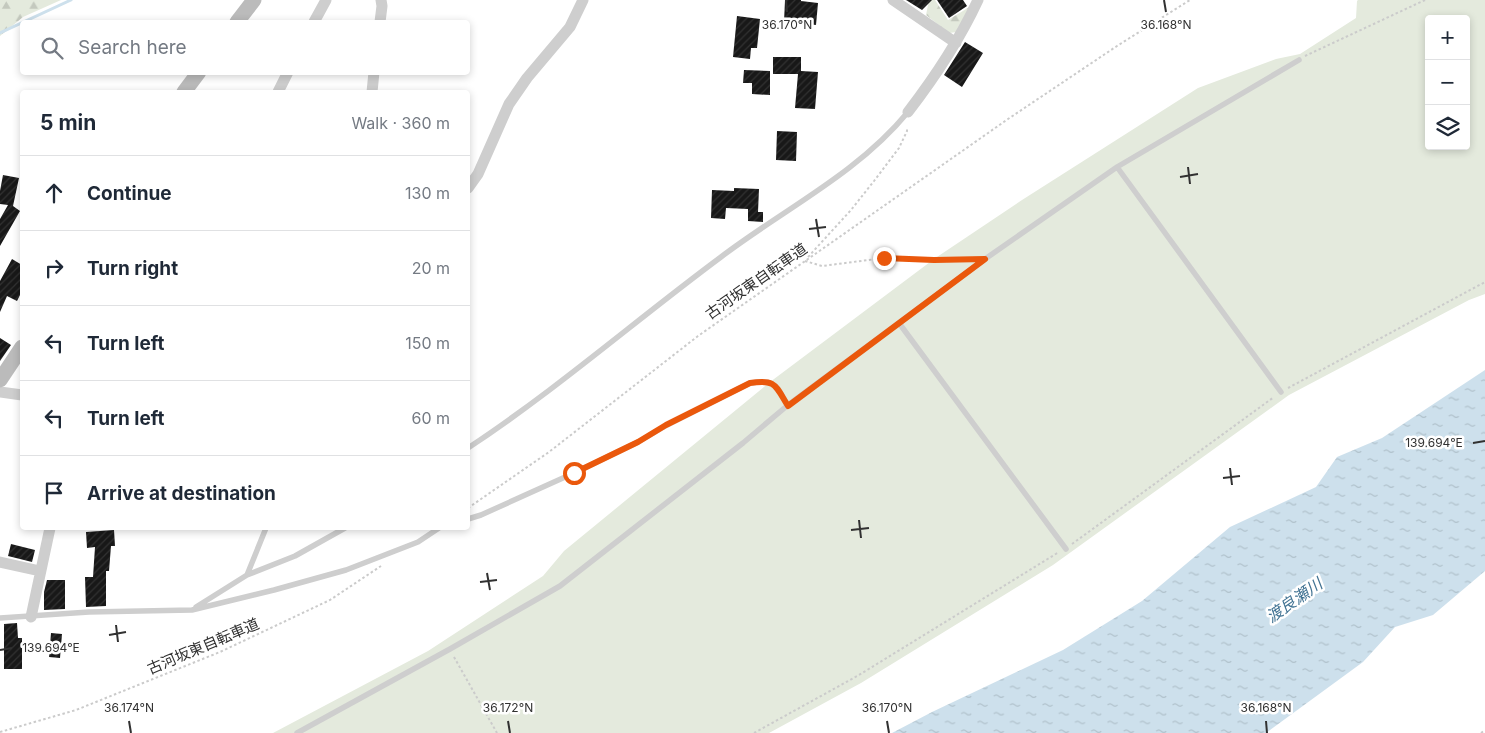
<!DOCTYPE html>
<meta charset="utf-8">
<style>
:root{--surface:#fff;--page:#f6f6f7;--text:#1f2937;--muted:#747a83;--line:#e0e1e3}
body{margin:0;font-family:Inter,"Noto Sans JP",sans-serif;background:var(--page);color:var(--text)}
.controls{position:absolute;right:15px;top:15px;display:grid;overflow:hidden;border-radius:5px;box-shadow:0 2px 8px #0003}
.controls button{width:45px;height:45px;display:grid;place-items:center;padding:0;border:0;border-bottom:1px solid var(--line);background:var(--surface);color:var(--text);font:25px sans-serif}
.stop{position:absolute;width:15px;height:15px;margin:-11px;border:4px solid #ea580c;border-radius:50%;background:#fff}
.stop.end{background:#ea580c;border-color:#fff;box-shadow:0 1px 5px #0008}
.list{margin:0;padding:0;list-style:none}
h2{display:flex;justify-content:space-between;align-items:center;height:65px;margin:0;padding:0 20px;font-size:21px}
h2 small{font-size:16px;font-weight:400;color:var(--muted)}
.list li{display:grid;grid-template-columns:32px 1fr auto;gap:15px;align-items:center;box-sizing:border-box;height:75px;padding:0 20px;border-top:1px solid var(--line)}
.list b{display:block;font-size:19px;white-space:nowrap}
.list em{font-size:16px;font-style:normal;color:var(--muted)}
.icon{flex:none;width:28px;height:28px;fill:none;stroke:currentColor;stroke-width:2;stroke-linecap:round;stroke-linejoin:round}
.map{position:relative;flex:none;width:1485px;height:733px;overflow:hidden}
.search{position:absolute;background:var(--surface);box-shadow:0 2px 8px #0003;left:20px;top:20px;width:450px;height:55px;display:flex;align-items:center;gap:12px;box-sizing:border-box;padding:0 18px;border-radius:5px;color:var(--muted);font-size:19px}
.panel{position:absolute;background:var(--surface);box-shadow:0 2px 8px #0003;left:20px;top:90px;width:450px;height:440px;border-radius:5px}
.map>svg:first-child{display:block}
.forest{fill:url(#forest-firs)}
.garden{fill:#e4eadd;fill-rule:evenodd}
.water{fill:url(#water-ripples)}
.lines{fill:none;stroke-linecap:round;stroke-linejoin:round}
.stream{stroke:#cde0ec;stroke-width:3}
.building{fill:url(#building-hatch)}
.path{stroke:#cbcbcb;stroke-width:2;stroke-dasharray:2.5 2.5;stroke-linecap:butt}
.lane{stroke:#cecece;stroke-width:5.5}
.street{stroke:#cecece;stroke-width:11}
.secondary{stroke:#bbb;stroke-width:15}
.route{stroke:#ea580c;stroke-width:6}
.ticks{fill:none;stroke:#313131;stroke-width:2}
.labels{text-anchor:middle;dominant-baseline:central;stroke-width:5;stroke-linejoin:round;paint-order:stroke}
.street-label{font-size:15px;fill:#313131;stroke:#fff}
.water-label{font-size:16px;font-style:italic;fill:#407292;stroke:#fff}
.ticks-label{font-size:12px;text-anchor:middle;fill:#313131;stroke:#fff;stroke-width:5;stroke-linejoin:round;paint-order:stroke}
</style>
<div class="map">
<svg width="1485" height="733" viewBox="0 0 1485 733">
<defs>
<pattern id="forest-firs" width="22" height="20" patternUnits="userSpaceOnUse" patternTransform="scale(1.25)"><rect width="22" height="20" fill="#e4eadd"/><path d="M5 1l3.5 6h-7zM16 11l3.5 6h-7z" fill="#c4c9be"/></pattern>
<pattern id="water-ripples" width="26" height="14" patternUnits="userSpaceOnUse" patternTransform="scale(1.25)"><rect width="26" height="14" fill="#cde0ec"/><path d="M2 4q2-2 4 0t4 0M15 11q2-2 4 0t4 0" fill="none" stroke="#b0c1cb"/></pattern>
<pattern id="building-hatch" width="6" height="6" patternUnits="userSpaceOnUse" patternTransform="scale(1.25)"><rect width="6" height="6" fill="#181818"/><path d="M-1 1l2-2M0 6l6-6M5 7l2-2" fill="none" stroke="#313131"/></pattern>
</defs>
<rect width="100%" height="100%" fill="#fff"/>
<path class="forest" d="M0,0H61L23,17L0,36Z
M929,0H935L948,20L971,6L957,32L949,33L926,15Z"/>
<path class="garden" d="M1358,0H1485V294L1469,300L1289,395L1053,565L861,683L769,733H273L428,651L543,576L564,551L770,382L934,259L1022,200L1198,88L1276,59L1300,54L1356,18L1357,1ZM1429,19H1466V146H1429Z"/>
<path class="water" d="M1485,370V571L1433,615L1395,627L1363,662L1266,733H892L932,712L1063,650L1142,601L1230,527L1316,487L1337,457L1382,438Z"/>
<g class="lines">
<path class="stream" d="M0,33L71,0"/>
</g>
<path class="building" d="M785,0H801V1L818,3L816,25L784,22Z
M906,0H932L922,10Z
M937,0H963L967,6L949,18Z
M737,16L760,19L757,48H751L750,59L733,57Z
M965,42L983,53L962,87L944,75Z
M773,57H801V71L818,72L815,109L795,108L798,74H773Z
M744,70L770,71V95L752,94V83H743Z
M777,131L797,132L796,161L776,160Z
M3,175L19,178L13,206L20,211L0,246V219L8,205L0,204V191Z
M734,188L759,189L758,212H763V222L748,221V209L726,208L725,219L711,218L712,190L734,191Z
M12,259L22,265V291L17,301L7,296L0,312V281Z
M0,338L11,345L0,361Z
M114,530L115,546H111L109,571H106V606L86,607L85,577H93L95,547L87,548L86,532Z
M11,544L35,550L32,562L8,556Z
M47,580H65V609L44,610V592Z
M17,623L18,638H22V669H4V624Z
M51,633L62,634L60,658L49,657Z"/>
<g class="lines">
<path class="path" d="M1305,56L1425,0
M808,257L851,210L874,181L899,148L907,131V127
M805,261L822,266L884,258L972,259
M1288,388L1485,282
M468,508L549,452L698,336L1008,119L1117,46L1190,0
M1072,544L1274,397
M454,657L497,733
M0,732L76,710L220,652L330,600L381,566
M754,733L859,675L1059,552
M1481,733L1485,730"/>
<path class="lane" d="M1117,167L1281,392
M899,323L1066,549
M468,448C556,390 636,320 721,257C784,209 857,174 908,112
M468,519L481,515L574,473L638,442L667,425L750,383C776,379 775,385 788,405
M247,575L295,556L345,528
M196,607L247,575L266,528
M0,618L89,612L192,610L274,590L346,570L418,542L439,528
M297,733L450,649L560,586L743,443L788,405L985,259L1117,167L1299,60"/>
<path class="street" d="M893,0L956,43
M314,22L326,0
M380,22L382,6L381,0
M278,92L288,72
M372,92L374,72
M908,112C935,77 959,41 978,0
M468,188L478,174L509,104L527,78L570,27L583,0
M0,392L22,395
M0,562L40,571
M31,617L50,528"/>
<path class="secondary" d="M237,22L254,0
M184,92L199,72
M0,380L22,347"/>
</g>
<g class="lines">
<path class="route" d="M574,473L638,442L666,425L750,383C776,379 775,385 788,406L985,259L934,260L884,258"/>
</g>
<path class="ticks" d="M786,0L787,12M1164,0L1166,12M1188,167L1190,184M1180,177L1198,174M816,219L819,237M809,229L826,227M1473,443L1485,441M1230,468L1232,485M1223,478L1240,476M859,520L861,538M851,530L869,528M487,573L490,590M480,582L497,580M116,625L118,642M109,635L126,632M0,650L12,648M129,721L131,733M508,721L510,733M887,721L889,733M1266,721L1267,733"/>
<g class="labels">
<g class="street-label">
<text transform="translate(756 281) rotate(-35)">古河坂東自転車道</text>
<text transform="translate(203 646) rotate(-23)">古河坂東自転車道</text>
</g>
<g class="water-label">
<text transform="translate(1294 600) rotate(-35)">渡良瀬川</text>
</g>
</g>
<g class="ticks-label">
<text x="787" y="29">36.170°N</text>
<text x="1166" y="29">36.168°N</text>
<text x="1434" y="447">139.694°E</text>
<text x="51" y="652">139.694°E</text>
<text x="129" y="712">36.174°N</text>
<text x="508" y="712">36.172°N</text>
<text x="887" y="712">36.170°N</text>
<text x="1266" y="712">36.168°N</text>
</g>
</svg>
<div class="controls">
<button>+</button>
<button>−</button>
<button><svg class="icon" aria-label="layers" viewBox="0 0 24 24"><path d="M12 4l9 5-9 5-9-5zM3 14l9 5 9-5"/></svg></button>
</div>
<div class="stop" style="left:574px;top:473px"></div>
<div class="stop end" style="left:884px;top:258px"></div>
<div class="search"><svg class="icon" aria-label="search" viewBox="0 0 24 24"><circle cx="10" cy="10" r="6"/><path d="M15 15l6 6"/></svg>Search here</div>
<section class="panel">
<h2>5 min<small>Walk · 360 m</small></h2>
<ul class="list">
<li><svg class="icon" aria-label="ahead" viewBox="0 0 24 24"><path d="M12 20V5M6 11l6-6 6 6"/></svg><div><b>Continue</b></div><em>130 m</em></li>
<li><svg class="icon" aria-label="right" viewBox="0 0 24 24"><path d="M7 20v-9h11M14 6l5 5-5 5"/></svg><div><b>Turn right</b></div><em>20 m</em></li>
<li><svg class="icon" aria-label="left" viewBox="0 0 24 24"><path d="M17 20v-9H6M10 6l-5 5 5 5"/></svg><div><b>Turn left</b></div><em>150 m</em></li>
<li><svg class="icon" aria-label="left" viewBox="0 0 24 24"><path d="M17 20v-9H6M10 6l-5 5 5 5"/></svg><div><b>Turn left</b></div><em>60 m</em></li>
<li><svg class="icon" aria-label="arrive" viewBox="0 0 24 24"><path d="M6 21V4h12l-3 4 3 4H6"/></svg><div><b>Arrive at destination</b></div></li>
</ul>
</section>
</div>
